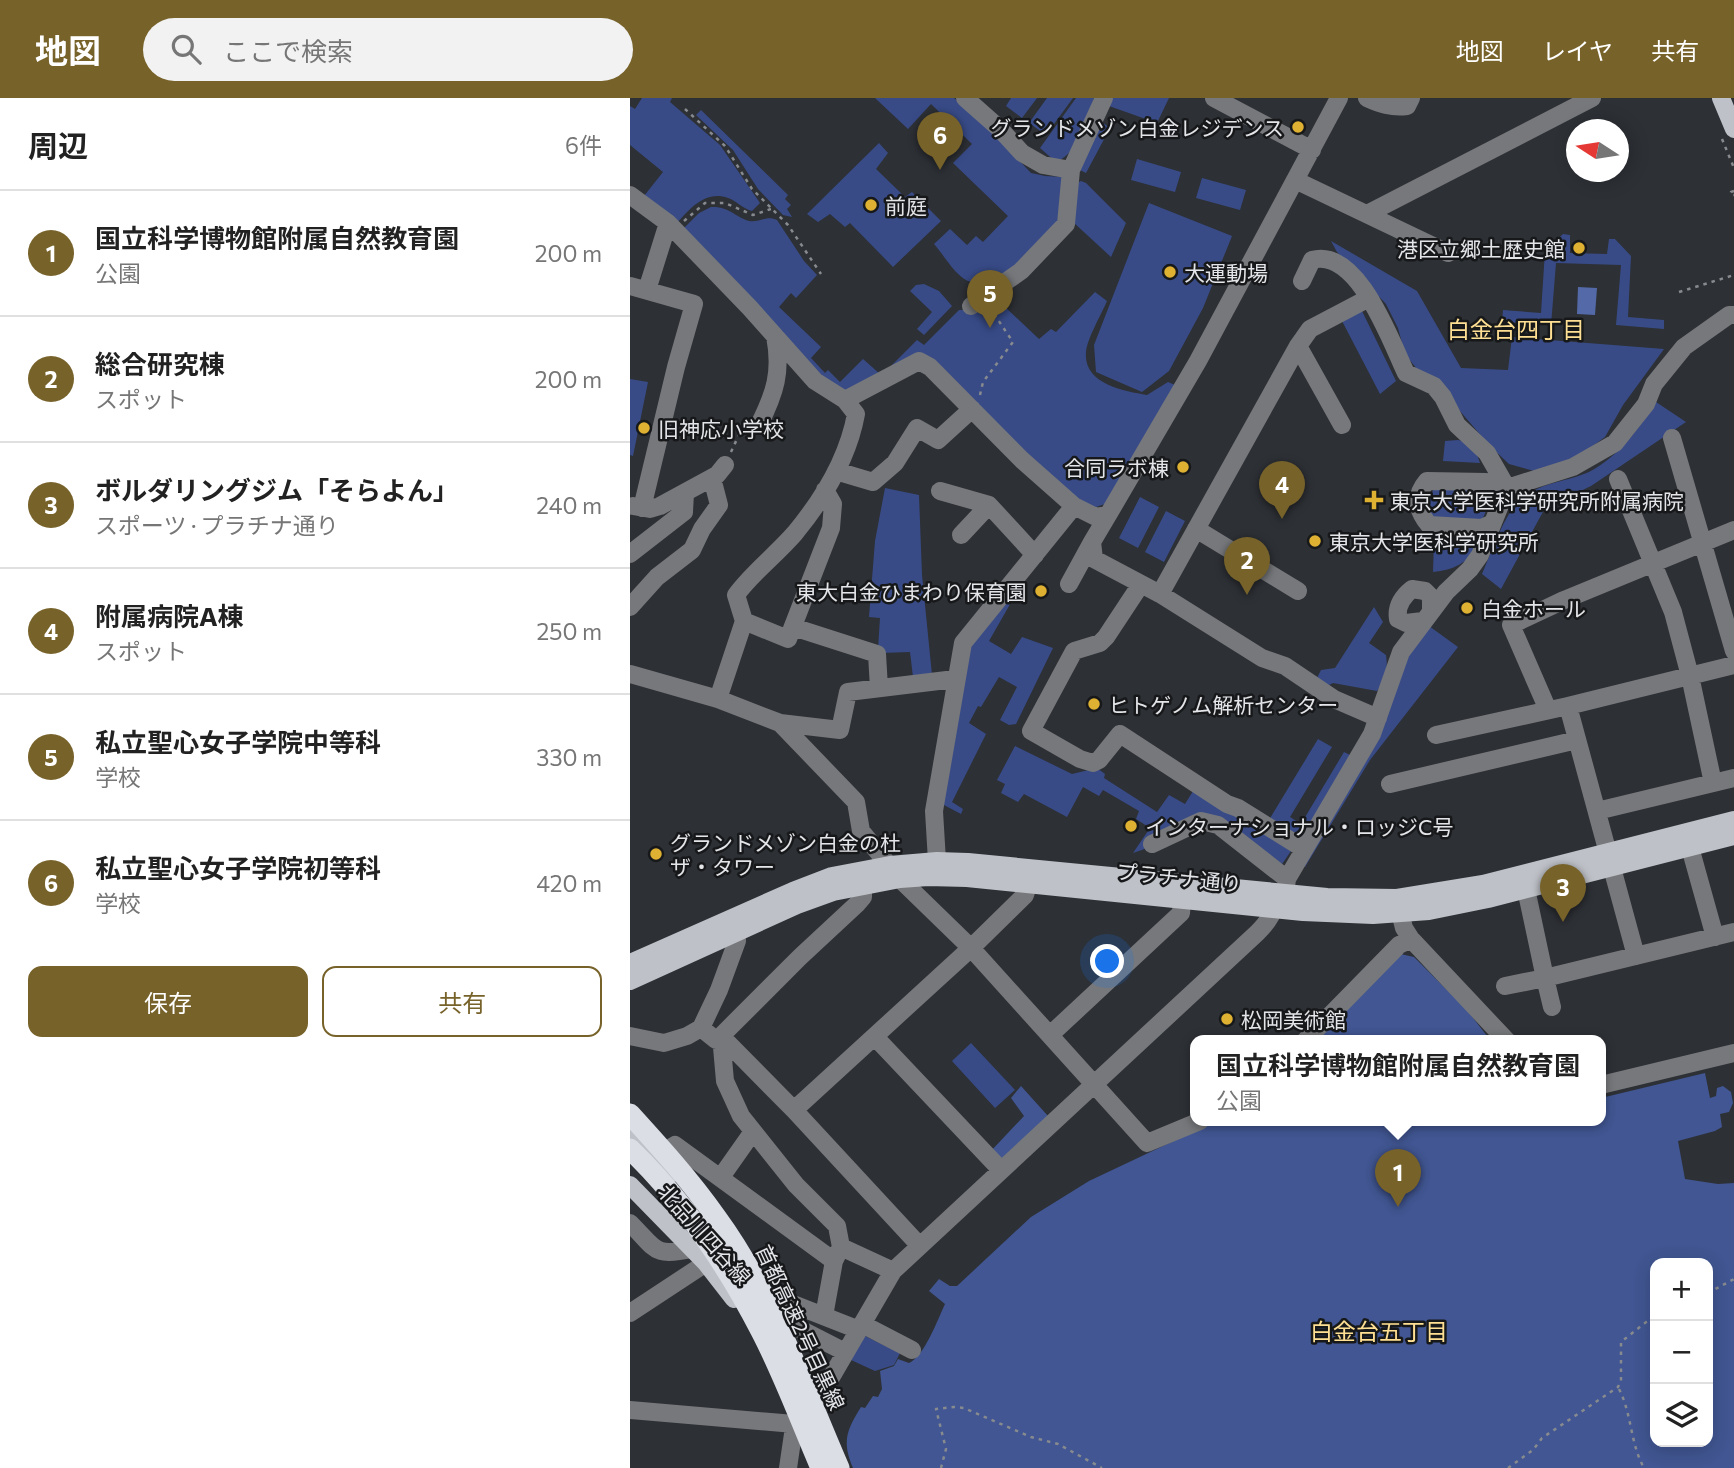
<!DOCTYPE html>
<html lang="ja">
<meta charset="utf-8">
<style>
:root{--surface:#fff;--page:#f2f2f2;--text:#222;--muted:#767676;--line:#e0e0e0;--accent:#77622a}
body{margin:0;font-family:Commissioner,"Noto Sans JP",sans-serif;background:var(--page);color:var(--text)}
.controls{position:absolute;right:21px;bottom:21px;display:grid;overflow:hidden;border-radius:14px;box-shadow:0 4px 18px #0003}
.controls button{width:63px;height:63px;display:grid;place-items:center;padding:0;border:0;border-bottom:2px solid var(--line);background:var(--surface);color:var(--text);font:35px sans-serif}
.compass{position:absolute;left:936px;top:21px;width:63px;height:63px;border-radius:50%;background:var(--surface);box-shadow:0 4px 18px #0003;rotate:282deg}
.you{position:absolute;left:478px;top:864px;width:24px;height:24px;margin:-18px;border:5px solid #fff;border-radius:50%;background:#1a73e8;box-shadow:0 0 0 10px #1a73e833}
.badge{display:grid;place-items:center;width:46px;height:46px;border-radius:50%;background:var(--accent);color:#fff;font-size:23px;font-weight:700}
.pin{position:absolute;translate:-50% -58px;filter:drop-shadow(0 2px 4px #0008)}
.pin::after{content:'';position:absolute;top:37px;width:24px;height:21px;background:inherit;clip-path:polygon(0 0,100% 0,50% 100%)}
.popup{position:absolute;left:560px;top:937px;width:416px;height:91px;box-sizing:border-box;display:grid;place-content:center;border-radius:14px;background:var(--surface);filter:drop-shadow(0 2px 5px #0005);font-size:23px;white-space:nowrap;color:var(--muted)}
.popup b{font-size:26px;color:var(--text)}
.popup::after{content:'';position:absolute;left:50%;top:100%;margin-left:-14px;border:14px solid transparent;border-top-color:var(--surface)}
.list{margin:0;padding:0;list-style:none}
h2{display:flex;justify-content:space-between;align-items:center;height:91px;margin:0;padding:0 28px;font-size:30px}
h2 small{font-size:23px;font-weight:400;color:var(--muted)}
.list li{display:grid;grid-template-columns:46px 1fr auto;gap:21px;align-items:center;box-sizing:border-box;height:126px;padding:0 28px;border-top:2px solid var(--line)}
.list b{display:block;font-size:26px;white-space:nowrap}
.list p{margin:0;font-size:23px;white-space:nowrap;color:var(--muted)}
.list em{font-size:23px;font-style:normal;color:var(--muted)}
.actions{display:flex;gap:14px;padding:21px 28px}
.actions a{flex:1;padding:16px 0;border:2px solid var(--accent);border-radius:14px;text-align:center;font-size:24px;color:var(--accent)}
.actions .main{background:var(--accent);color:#fff}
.icon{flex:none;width:38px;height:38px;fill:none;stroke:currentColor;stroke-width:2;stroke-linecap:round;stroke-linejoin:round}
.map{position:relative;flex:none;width:1104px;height:1370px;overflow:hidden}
header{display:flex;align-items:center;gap:42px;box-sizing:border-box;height:98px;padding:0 35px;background:var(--accent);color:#fff}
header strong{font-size:33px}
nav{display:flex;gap:38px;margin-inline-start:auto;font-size:24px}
.search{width:490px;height:63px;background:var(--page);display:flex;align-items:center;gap:18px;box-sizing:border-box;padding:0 24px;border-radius:38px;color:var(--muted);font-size:26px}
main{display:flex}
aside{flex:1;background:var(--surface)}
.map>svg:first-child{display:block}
.green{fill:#384b87}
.forest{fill:#415692;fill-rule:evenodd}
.water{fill:#546aa8}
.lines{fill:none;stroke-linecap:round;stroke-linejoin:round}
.path{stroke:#878a8e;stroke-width:2.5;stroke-dasharray:3.5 5;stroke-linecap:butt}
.minor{stroke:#77787b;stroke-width:18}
.major{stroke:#bec1c7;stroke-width:18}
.highway-bridge{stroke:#dbdee5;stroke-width:21}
.poi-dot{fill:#deb133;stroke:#17181a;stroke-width:2.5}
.labels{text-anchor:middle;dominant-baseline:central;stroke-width:5;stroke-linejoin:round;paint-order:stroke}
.poi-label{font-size:21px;fill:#e3e5e8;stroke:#17181a;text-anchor:start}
.street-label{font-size:21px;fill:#e3e5e8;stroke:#17181a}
.neighbourhood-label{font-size:23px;fill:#fedf93;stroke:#17181a}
</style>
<header>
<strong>地図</strong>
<div class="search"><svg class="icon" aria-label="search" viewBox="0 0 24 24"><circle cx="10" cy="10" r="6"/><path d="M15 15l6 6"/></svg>ここで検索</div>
<nav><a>地図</a><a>レイヤ</a><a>共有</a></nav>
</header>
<main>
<aside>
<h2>周辺<small>6件</small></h2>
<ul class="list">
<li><span class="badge">1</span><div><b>国立科学博物館附属自然教育園</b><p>公園</p></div><em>200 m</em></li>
<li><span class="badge">2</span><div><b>総合研究棟</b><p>スポット</p></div><em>200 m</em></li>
<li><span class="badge">3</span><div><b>ボルダリングジム「そらよん」</b><p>スポーツ · プラチナ通り</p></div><em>240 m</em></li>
<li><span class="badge">4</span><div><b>附属病院A棟</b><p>スポット</p></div><em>250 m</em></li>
<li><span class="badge">5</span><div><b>私立聖心女子学院中等科</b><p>学校</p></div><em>330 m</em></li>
<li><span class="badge">6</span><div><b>私立聖心女子学院初等科</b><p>学校</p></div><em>420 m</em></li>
</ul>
<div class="actions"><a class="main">保存</a><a>共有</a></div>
</aside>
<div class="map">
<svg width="1104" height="1370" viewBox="0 0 1104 1370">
<rect width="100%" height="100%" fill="#2d3035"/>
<path class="green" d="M12,0H42L40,4L90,47L130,105L122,113C113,111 107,103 98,100C75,92 60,111 47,125L14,98L33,74L0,47V8L5,11Z
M245,0H324L347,18L401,75L415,78L433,79C432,89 433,112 430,122C422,142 364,192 341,184C326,180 315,158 304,146L320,131L337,147L346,138L353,144L378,118L323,65L342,46L301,6L278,31Z
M381,0H407L392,20L376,8Z
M417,0H443L416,37L399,25Z
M446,0H464C455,24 451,53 426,64L410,50Z
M483,0H539L527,25L479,8Z
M71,12L158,97L155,101L161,107L157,111L162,119L153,117L128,91L103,52L66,17Z
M472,24L480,30L456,75L450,72Z
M249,45L258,55L246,71L275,99L282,94L311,123L263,169L220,125L215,129L200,116L188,124L177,116Z
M507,61L551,74L545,94L501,82Z
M572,80L616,92L610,112L566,100Z
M451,83L456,85L496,125L481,159L443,124L447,85Z
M519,105L602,138L573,210L539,273L512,294L466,274L464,247Z
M81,109C99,108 105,119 119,123C130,125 136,117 147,122L174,163L187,177L166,200L161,195L149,209L191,249L181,260L195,275L198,272L210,284L233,261L250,276L215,296L190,280L52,132L69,115Z
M933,136L940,137V155L977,156L979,141H985L1001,158L998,219L1034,222V231L986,227L991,167L926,165L921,227L872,224L873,212L911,215L915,153Z
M701,143L787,193L831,270L878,272L882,239L1034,251L993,307L975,339L946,360L908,374L879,366L859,347L824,306L787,271L775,256L768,230L756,206L707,154Z
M294,186L309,193L322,208L294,237L287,231L302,214L280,193L286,187Z
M465,194L477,203C471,217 457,241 456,254C453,286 494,293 517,297L538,284L545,287L475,406L463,410L447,401L377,338L293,255L254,275L287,242L294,247L329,212L354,211L372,206L409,241L421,231L426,234Z
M732,213L766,283L750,296L712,223Z
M0,281L18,284L3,358L0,357Z
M1026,304L1056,324L961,388L915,410L871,491L852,476C862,453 872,421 889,403C906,385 937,384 959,374C988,359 1009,331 1026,304Z
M828,342C842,345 846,352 850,365L813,363L815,343Z
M805,388L851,389C858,401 859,413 850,424L804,423C797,410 799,400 805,388Z
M255,390L289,397L292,477L302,577L283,579L280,554L251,555L248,551L250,520L239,519L245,443Z
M510,399L529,409L508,450L489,440Z
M536,413L555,423L534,464L515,454Z
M804,445L848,448C837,465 824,472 803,474Z
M378,496L383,501L359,543L381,556L392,539L423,550L386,626L379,627L370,622L387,589L369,579L351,609L348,608L339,625L356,636L322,704L333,711L331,716L312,706L334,559Z
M744,509L753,524L739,545L756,557C758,571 756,583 747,593L703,585L699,587L686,582L691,572L705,570Z
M799,528L828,549L740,662L675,769L670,767L783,549Z
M688,641L702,649L660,719L671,726L714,654L724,659L674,743L639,722Z
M385,648L442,676L467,670L475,676L474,680L527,714L539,697L555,706L565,690L661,753L650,769L590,725L503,755L520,730L506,721L509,713L473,692L469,698L453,689L437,719L394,696L388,704L371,695L375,686L367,682Z
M341,945L385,992L365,1010L322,963Z
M233,1237L270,1255L264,1267L245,1273L221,1262Z"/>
<path class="forest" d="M766,855L784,859L836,911L861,943H681Z
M1075,975L1080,1000L1086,998L1087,990L1093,988L1101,994L1103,1005L1099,1014L1090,1016L1092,1029L1085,1033L1048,1043L1055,1081L1088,1086L1104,1085V1370H223C212,1344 216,1333 231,1309L235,1310L243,1298L248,1299L252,1291L250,1273L264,1268L268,1261L279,1265C294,1259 308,1221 315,1206L299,1193L309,1181L320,1188H327L401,1119L459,1083L586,1023H971V1000ZM1025,1165H1078V1344H1025Z
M391,988L418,1018L370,1064L360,1054L394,1018L381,1000Z"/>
<path class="water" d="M948,189L967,190L965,217L947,216Z"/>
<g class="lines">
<path class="path" d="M55,11L95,48L122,91L158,127L191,176
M1092,41L1104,70
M1104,93L1101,94V97H1104
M54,123L75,105H95L123,117L141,111
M1049,194L1104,177
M350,297L353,284L383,244L362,213
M101,354L114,326
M1078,1195L1104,1181
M989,1291C1002,1316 1000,1345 1014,1370
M311,1370L316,1351L306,1311L324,1309L334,1310L401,1339L428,1346L472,1370
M878,1370L903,1352L912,1340L988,1289L991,1283V1244L1025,1217"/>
<path class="minor" d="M335,0L370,31L392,55L413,67L441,72
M584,0L682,52
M737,0C750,6 762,10 777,8L781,0
M665,82L818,155
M0,97L38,125L120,210L185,283L215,302L289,263L300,269L392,362L444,408
M737,116L962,0
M672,183L682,162C728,149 761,244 776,275L804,288L813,299L827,327L857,355L877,390
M0,188L64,206L46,269L12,410
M17,192L38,125
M341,208L391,173L436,126L441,72L474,0
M668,248L712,327
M129,327C145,295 152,274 145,238
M1042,340L1104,553
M206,373L243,384L265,365L287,330L308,342L342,311
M988,381L1043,514L1060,578L1083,685
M310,393L359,407L405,457
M3,408L20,411L30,408L87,377L95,367
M478,417L462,444L464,461L530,496L632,560L655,568L704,601L748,620
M863,425L852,430L799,427C787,413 784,398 797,383L856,384L877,390
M566,431L668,493
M331,437L359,407
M0,456L54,414L55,395
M439,486L462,444
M511,486L476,539L470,545L444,553L401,633L450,661L463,665L469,662L490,636L597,706L608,710L674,751
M530,496L668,248L680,231L739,200
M0,509L27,479L62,452L72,431L89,407L82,380
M114,523L158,541L201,430L203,406L195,392
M793,523L776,525L768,521C766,509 772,499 782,491L795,493L801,499V514
M163,529L247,556L249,590
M0,576L88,601L150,625L226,704L231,733L270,781L341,850L517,1045L570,1023
M88,601L114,523L106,497C123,474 146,457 165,435C193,401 218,360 226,316L215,302
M938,608L1006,858
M918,612L881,527L934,502L1104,432
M150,625L210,632L218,594L325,581
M806,637L938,608L1104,567
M760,686L947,642
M967,713L1104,680
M1056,735L1085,839
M522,746L571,723L588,727L657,781
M310,775L307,763L304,713L333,545L444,408L466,419L478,417L568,263L709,0
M896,791L915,880L1104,834
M655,796L657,781L742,636L771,554L816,494L840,471L850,457L877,390L943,369L985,345L1016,306L1024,286L1054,249L1099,217H1104
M767,802L774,830L781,841L877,943
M875,888L915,880L922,909
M71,930L86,942L91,938L170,859L227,806L233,799V787
M420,937L551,815L552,802
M0,938L34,945L57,938L71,930L89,892L107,843L106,834
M91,938L164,1012L341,850L395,797L399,785
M91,938L95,983L111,1018L166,1087L207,1128L211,1149L204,1163L194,1218
M245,939L370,1071
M675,943L769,847L781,841
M971,987L1104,955
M164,1012L289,1147
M24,1059L45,1047L204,1163
M91,1079L122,1035
M0,1125C27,1152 23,1159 62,1151
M211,1149L263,1173
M142,1204L150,1201L229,1232
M0,1215L76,1165
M232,1226L282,1252
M155,1230H168L215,1254
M0,1312L164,1326
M158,1370L163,1336L192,1295L263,1173L627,835C639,823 645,814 646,797"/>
<path class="major" d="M1091,0L1104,31
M0,865L163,793L202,778L260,767L307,763L338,764L697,799L767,800L853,786L1104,722
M0,883L167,807L203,794L270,781L298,779L337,780L673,814L743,817L799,813L858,801L1104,738
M0,1039L43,1075
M0,1087L76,1165L104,1201"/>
<path class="highway-bridge" d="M0,1016C30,1049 60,1082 86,1119C141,1194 172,1285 209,1370
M0,1051C53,1102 97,1167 131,1233C154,1277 171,1324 191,1370"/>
</g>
<g class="poi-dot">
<circle cx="668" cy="29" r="7"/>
<circle cx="241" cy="107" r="7"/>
<circle cx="949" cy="150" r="7"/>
<circle cx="540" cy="174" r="7"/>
<circle cx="14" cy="330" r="7"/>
<circle cx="553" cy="369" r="7"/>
<path d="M740.5 391.5h7v7h7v7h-7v7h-7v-7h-7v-7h7z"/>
<circle cx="685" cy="443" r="7"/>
<circle cx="411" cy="493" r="7"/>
<circle cx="837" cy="510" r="7"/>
<circle cx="464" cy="606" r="7"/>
<circle cx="501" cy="728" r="7"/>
<circle cx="26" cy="756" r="7"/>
<circle cx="597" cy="921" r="7"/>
</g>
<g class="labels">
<g class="poi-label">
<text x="654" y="29" text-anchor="end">グランドメゾン白金レジデンス</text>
<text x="255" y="107">前庭</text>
<text x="935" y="150" text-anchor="end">港区立郷土歴史館</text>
<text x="554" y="174">大運動場</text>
<text x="28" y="330">旧神応小学校</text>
<text x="539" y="369" text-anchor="end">合同ラボ棟</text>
<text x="760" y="402">東京大学医科学研究所附属病院</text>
<text x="699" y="443">東京大学医科学研究所</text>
<text x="397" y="493" text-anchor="end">東大白金ひまわり保育園</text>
<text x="851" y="510">白金ホール</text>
<text x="478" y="606">ヒトゲノム解析センター</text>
<text x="515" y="728">インターナショナル・ロッジC号</text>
<text x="40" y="744">グランドメゾン白金の杜<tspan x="40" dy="24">ザ・タワー</tspan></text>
<text x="611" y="921">松岡美術館</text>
</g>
<g class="street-label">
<text transform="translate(549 779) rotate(6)">プラチナ通り</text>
<text transform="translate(75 1136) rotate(48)">北品川四谷線</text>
<text transform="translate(171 1229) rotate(65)">首都高速2号目黒線</text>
</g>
<g class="neighbourhood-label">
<text x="886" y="231">白金台四丁目</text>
<text x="749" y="1233">白金台五丁目</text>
</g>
</g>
</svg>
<div class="controls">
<button>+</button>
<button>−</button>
<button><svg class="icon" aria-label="layers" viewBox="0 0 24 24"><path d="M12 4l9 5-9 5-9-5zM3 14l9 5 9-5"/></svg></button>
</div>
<svg class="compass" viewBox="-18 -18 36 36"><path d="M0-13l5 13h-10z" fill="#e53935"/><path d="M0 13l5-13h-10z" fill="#767676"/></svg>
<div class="you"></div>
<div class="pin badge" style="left:768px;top:1109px">1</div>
<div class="popup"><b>国立科学博物館附属自然教育園</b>公園</div>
<div class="pin badge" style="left:617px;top:497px">2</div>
<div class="pin badge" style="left:933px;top:824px">3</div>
<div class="pin badge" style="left:652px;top:421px">4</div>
<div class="pin badge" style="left:360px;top:230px">5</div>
<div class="pin badge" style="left:310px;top:72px">6</div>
</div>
</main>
